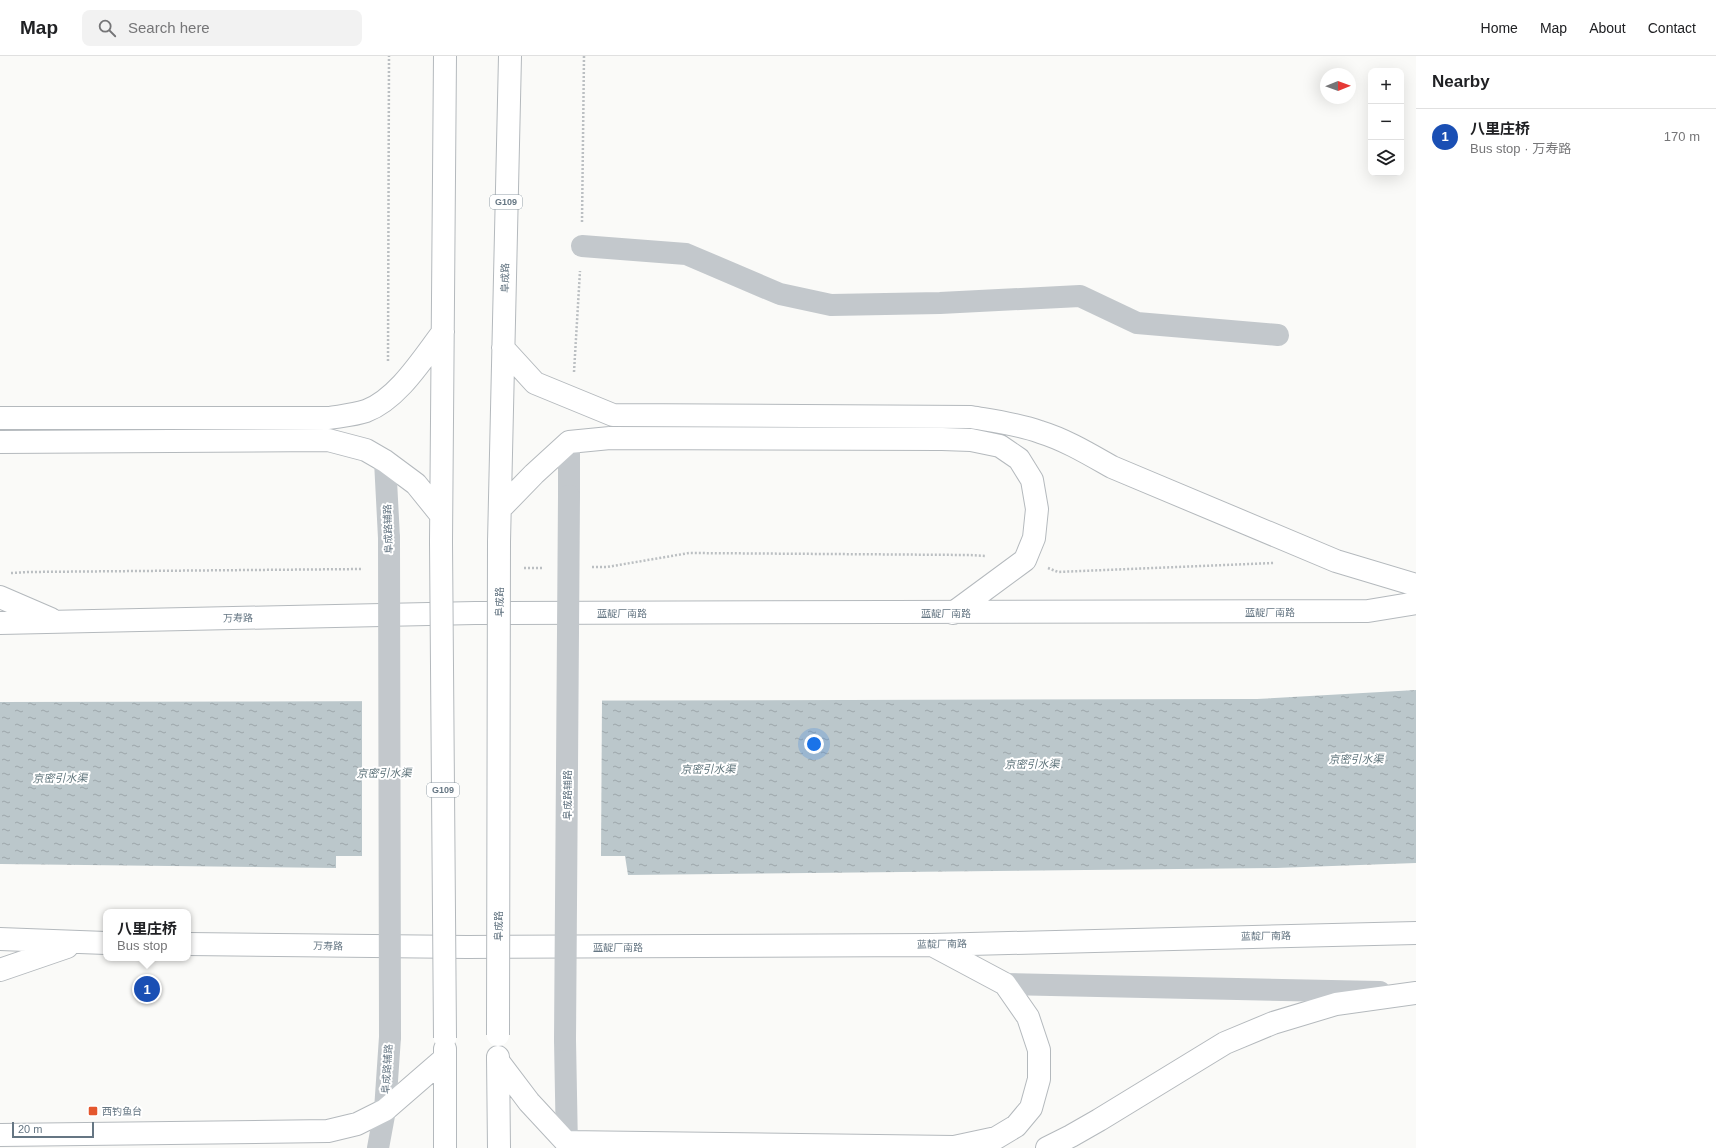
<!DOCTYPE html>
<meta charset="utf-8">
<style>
:root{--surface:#fff;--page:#f2f2f2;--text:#202124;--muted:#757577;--line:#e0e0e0;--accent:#e4572e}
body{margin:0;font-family:Helvetica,"Noto Sans SC",sans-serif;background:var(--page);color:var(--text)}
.controls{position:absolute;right:12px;top:12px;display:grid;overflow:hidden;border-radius:8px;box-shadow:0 4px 16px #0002}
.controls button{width:36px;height:36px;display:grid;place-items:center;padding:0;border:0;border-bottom:1px solid var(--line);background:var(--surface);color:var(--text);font:20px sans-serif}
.compass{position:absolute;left:1320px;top:12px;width:36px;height:36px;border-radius:50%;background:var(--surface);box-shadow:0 4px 16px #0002;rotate:89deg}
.scale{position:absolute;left:12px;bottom:10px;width:82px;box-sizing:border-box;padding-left:4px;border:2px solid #657683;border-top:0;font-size:11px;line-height:14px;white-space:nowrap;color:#657683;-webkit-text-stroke:3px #fff;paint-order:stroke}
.you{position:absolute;left:814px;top:688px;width:14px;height:14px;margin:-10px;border:3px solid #fff;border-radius:50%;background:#1a73e8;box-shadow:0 0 0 6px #1a73e833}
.badge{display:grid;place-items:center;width:26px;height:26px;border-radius:50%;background:var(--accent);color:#fff;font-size:13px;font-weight:700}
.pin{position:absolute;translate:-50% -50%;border:2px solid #fff;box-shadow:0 1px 4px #0006}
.popup{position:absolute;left:103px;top:853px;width:88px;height:52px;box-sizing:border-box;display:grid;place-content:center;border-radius:8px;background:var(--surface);filter:drop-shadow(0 1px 3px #0005);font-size:13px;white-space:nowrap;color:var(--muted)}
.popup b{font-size:15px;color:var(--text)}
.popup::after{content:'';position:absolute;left:50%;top:100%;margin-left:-8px;border:8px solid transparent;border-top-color:var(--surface)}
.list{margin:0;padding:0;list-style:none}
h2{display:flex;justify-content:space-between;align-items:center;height:52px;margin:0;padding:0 16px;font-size:17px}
h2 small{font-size:13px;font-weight:400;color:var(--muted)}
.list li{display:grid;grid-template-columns:26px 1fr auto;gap:12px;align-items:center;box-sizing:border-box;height:56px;padding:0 16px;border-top:1px solid var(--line)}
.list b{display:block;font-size:15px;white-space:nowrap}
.list p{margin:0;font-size:13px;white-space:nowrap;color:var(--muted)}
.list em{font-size:13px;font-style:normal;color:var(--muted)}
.icon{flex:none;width:22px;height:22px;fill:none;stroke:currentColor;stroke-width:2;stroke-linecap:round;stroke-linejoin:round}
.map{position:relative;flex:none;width:1416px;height:1092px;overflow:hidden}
header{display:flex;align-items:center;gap:24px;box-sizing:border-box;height:56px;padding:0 20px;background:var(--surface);border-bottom:1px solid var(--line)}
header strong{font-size:19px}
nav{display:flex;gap:22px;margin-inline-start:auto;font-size:14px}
.search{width:280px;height:36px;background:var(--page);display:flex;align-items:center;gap:10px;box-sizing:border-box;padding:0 14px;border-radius:8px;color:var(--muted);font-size:15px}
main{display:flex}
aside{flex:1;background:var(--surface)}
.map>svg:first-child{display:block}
.water{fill:url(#water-ripples)}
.pier{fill:#fafaf8}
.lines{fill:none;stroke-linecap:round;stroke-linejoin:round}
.highway-casing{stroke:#b4b9bd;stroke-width:24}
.path{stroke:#bbbfc2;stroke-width:2.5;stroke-dasharray:2 2;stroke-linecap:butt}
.minor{stroke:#c3c8cc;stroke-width:22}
.highway{stroke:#fff;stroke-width:22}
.highway-bridge-casing{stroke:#b4b9bd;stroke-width:24;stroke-linecap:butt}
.minor-bridge{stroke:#c3c8cc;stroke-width:22}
.highway-bridge{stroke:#fff;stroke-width:22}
.poi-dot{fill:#e4572e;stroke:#fff;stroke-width:1.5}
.labels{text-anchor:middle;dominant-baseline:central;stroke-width:4;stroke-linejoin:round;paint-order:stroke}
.shield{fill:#fff;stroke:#939fa8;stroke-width:1}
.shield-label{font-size:9px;font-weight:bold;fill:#657683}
.street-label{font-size:10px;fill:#657683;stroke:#fff}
.poi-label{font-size:10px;fill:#657683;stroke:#fff;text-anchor:start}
.water-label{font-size:11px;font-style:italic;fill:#60757c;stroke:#fff}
</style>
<header>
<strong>Map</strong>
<div class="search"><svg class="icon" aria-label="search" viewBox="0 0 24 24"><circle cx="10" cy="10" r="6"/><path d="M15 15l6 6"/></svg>Search here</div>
<nav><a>Home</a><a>Map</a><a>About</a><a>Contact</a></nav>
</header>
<main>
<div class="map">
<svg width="1416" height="1092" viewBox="0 0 1416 1092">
<defs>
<pattern id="water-ripples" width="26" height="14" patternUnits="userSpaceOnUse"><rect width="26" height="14" fill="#bbc7cb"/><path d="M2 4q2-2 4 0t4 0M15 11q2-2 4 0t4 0" fill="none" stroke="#9ca6aa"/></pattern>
</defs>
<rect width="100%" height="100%" fill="#fafaf8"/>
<path class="water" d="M1416,634V807L1276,812L628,819L625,800H336V812L0,808V646L1257,643Z"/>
<path class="pier" d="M362,643H602L601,802H362Z"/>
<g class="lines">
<g class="highway-casing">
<path id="highway" d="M503,292L535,327L613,359L971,361C994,365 1018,368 1040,376C1066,384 1089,398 1112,411L1336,505L1416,529
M0,362H329C341,360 354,359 366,355C398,343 423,302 443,276
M0,386L328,384L366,394L385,405L416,428L441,459
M500,453L534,418L569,386L610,382L942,383L971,384L1000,390L1019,403L1032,424L1037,453L1034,482L1025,504L953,557
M441,486L445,0
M499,486L510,0
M0,541L51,563
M0,567L475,557L1368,555L1416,547
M0,883L106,887
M188,888L467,891L932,889L1416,877
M0,914L67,891
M445,993V1092
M498,1001L499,1092
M498,1005L529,1046L566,1086L954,1091L996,1082L1016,1070L1031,1052L1039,1023V994L1028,961L1005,928L932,889
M0,1079L328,1075L357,1068L385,1054L445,1002
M1047,1092L1071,1080L1099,1064L1225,987L1273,967L1336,948L1416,937"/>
</g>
<path class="path" d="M582,166L584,0
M388,305L389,0
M574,316L580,215
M592,511H607L689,497L969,499L986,500
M524,512H543
M1048,512L1058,516L1274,507
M11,517L29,516L363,513"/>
<path class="minor" d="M582,190L686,198L780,238L831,249L940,247L1080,240L1137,267L1278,279
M385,405L389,482
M569,440V386
M1005,928L1380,936
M565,984L567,1092
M378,1092L385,1054L390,981"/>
<use href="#highway" class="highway"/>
<g class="highway-bridge-casing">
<path id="highway-bridge" d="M441,486L445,982
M498,979L499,486"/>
</g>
<path class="minor-bridge" d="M389,482L390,981
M565,984L569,440"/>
<use href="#highway-bridge" class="highway-bridge"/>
</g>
<rect class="poi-dot" x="88" y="1050" width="10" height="10" rx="2"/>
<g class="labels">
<g class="shield">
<rect x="490" y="139" width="32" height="14" rx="3"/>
<rect x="427" y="727" width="32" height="14" rx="3"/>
</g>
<g class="shield-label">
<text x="506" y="146">G109</text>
<text x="443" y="734">G109</text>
</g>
<g class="street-label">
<text transform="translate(505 222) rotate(-89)">阜成路</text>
<text transform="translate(388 473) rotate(-92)">阜成路辅路</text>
<text transform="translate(499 546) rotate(-90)">阜成路</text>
<text x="1270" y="556">蓝靛厂南路</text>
<text x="622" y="557">蓝靛厂南路</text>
<text x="946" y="557">蓝靛厂南路</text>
<text transform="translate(238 562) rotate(-1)">万寿路</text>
<text transform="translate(567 739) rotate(-90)">阜成路辅路</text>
<text transform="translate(498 870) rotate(-90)">阜成路</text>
<text transform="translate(1266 880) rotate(-1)">蓝靛厂南路</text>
<text transform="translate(942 888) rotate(-1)">蓝靛厂南路</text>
<text transform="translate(328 890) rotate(1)">万寿路</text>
<text x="618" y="891">蓝靛厂南路</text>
<text transform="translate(387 1013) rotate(-86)">阜成路辅路</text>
</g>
<g class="poi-label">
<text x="102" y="1055">西钓鱼台</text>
</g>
<g class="water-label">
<text transform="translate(1356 703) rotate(-1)">京密引水渠</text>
<text transform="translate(1032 708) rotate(-1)">京密引水渠</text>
<text transform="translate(708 713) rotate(-1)">京密引水渠</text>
<text transform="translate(384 717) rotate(-1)">京密引水渠</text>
<text transform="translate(60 722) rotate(-1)">京密引水渠</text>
</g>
</g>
</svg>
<div class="controls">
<button>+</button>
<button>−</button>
<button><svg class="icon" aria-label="layers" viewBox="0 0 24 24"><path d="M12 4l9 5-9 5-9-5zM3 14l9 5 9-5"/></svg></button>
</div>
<svg class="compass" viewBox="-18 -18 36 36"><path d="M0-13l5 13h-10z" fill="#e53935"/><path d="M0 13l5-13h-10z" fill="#757577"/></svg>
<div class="scale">20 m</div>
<div class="you"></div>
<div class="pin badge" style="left:147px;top:933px;background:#1a4fb4">1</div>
<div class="popup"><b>八里庄桥</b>Bus stop</div>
</div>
<aside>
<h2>Nearby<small></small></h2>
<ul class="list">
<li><span class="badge" style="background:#1a4fb4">1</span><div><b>八里庄桥</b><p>Bus stop · 万寿路</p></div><em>170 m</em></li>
</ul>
</aside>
</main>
